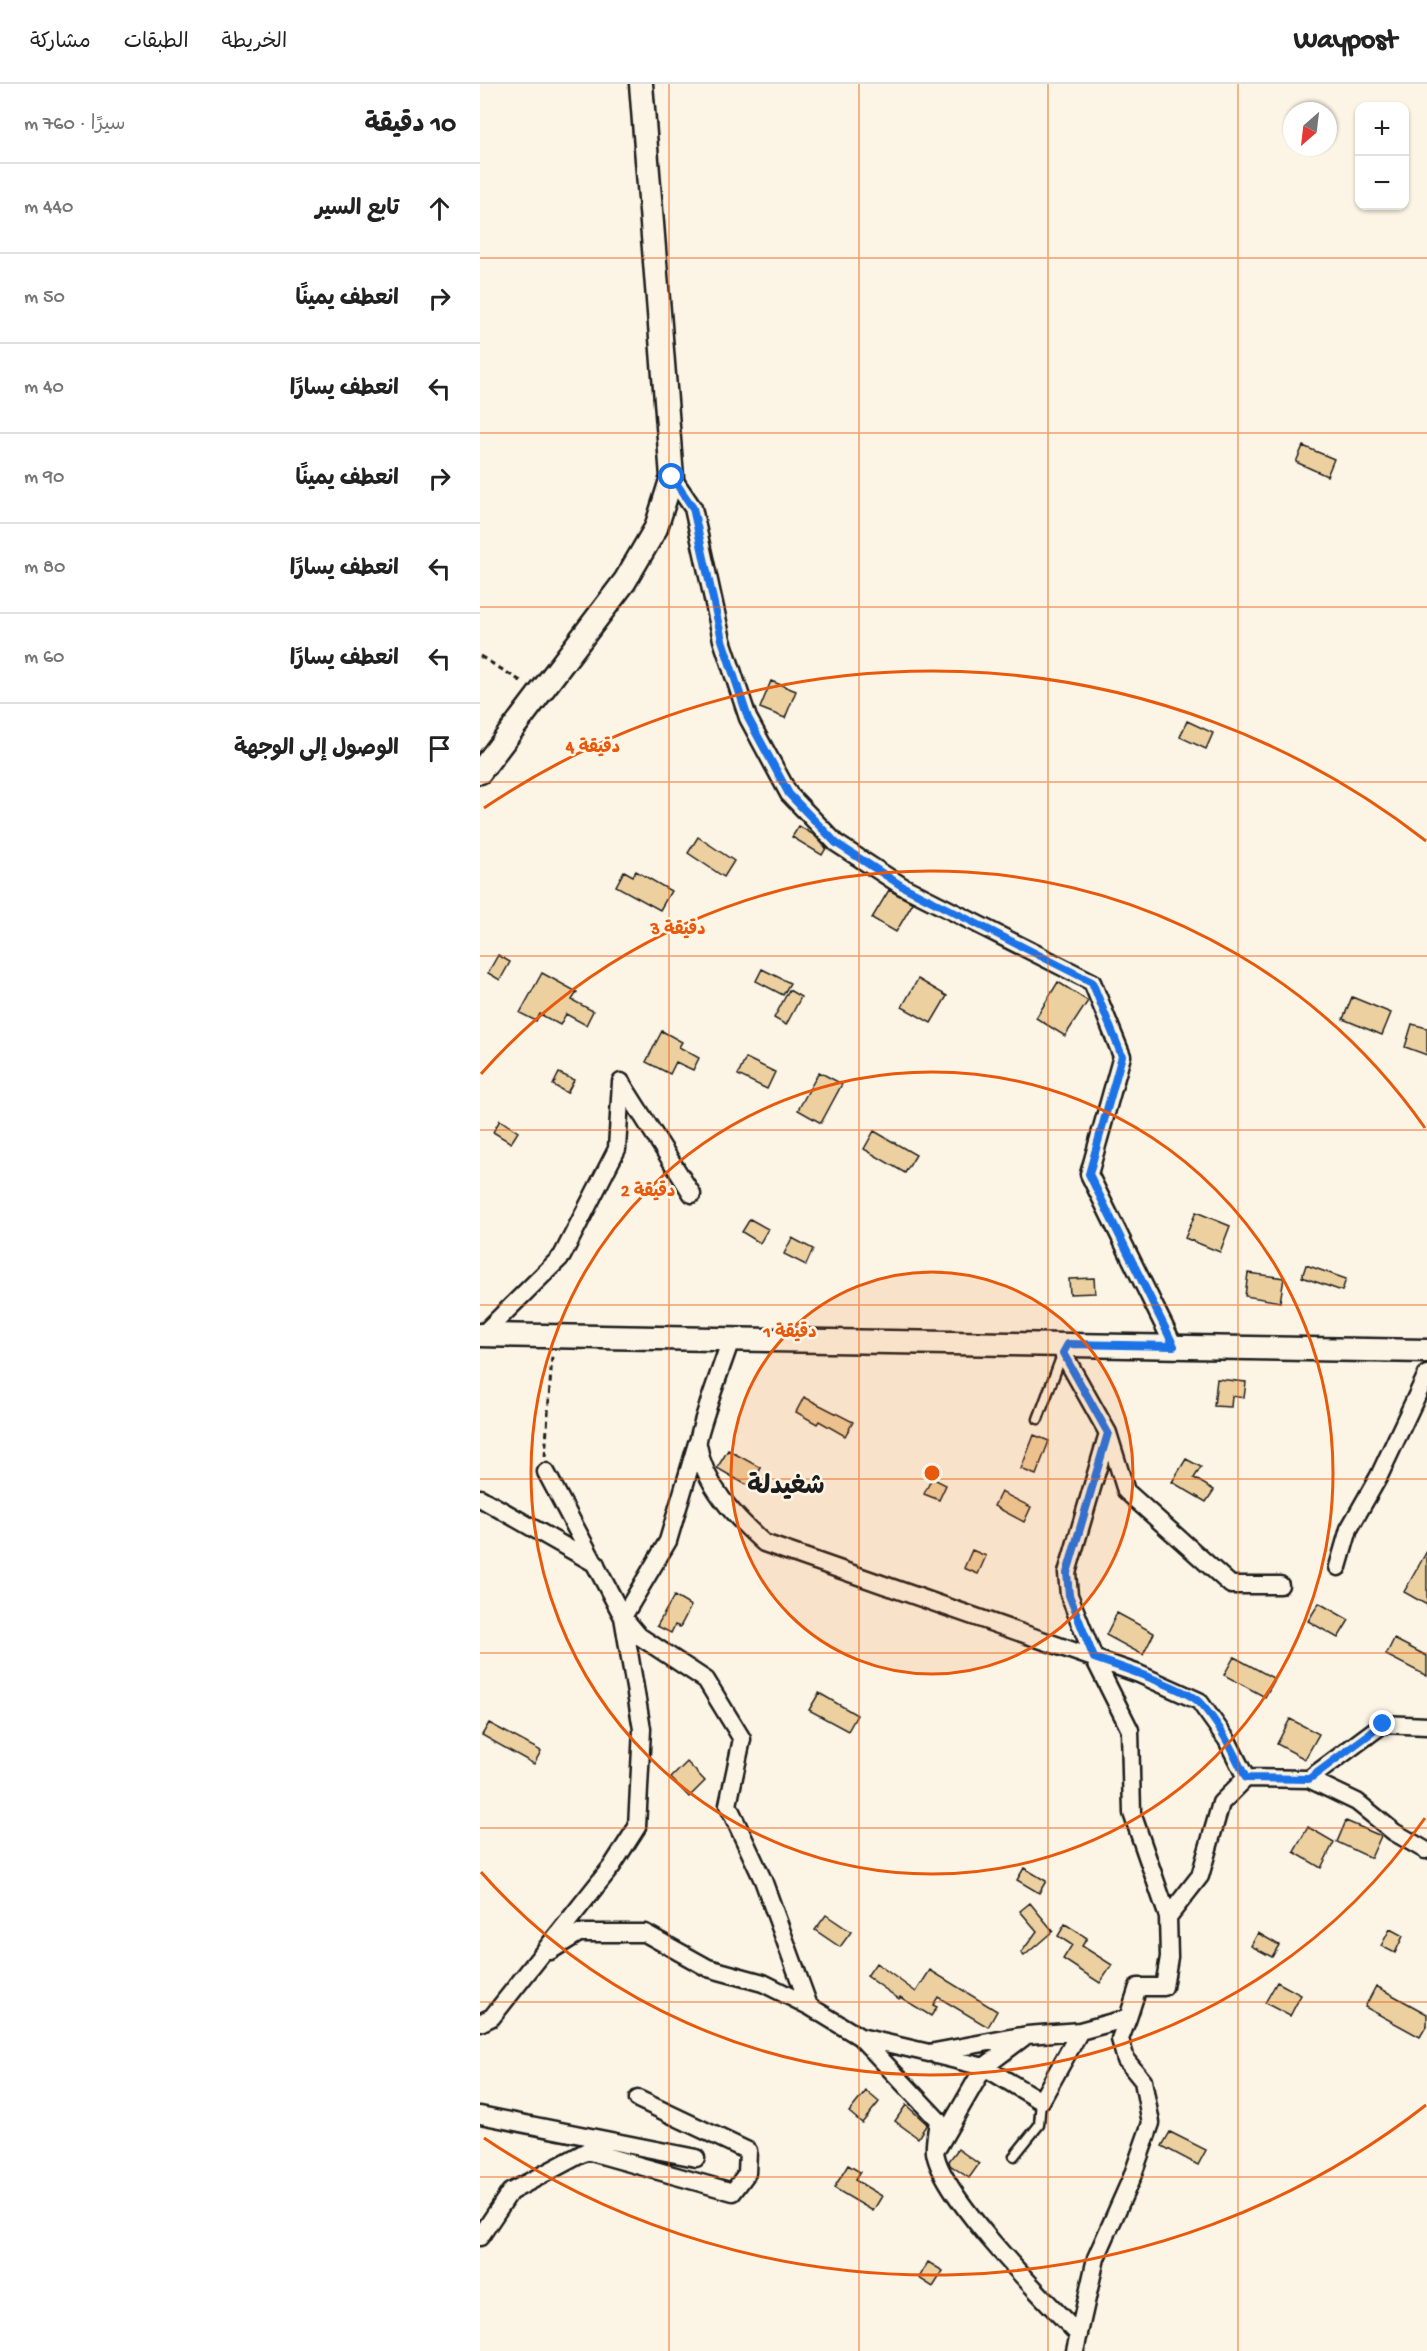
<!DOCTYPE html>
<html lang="ar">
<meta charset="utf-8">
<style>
:root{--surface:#fff;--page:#f2f2f2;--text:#222;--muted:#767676;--line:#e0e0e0}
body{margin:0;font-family:"Gochi Hand","Playpen Sans Arabic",sans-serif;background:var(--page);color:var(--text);direction:rtl}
.controls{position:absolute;right:18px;top:18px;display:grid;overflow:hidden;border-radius:12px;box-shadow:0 2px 4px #0004}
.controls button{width:54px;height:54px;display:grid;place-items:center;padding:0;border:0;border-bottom:2px solid var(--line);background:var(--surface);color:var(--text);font:30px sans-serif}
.compass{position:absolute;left:803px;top:18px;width:54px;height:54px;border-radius:50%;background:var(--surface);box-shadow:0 2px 4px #0004;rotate:208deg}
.stop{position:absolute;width:18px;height:18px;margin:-14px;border:4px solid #1a73e8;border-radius:50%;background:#fff}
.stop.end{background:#1a73e8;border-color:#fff;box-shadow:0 2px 6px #0008}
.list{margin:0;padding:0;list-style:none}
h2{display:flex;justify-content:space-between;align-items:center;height:78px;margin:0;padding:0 24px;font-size:26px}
h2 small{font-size:20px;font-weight:400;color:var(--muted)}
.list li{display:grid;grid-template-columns:39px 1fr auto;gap:18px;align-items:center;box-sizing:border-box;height:90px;padding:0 24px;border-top:2px solid var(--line)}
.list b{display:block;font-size:22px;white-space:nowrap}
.list em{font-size:20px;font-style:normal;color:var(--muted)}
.icon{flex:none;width:33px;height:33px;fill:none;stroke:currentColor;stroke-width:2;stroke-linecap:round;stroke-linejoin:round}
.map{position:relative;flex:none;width:947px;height:2267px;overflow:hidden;direction:ltr}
header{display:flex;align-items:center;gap:36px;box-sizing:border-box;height:84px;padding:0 30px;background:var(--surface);border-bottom:2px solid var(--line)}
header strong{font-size:28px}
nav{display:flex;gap:33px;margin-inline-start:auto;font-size:21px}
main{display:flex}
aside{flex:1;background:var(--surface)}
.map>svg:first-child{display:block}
.building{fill:#edd0a0;stroke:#1c1c1c;stroke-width:1.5}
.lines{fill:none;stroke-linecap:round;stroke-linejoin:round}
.lane-casing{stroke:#1c1c1c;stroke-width:13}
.street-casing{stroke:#1c1c1c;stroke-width:21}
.secondary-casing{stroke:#1c1c1c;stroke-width:27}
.path{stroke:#1c1c1c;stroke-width:3;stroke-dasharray:6 4.5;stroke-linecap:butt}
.lane{stroke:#fcf5e5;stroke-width:8}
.street{stroke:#fcf5e5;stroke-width:16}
.secondary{stroke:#fcf5e5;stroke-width:22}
.route{stroke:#1a73e8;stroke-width:8}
.grid{fill:none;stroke:#e8590c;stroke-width:1.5;stroke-opacity:0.55}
.ring{fill:none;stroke:#e8590c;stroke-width:3}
.labels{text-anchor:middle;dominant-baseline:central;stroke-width:5;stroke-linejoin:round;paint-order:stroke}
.quarter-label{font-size:26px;font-weight:bold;fill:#1c1c1c;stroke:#fcf5e5}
.centre{fill:#e8590c;stroke:#fcf5e5;stroke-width:3}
.ring-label{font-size:18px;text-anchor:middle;font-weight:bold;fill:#e8590c;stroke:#fcf5e5;stroke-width:5;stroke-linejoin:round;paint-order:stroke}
</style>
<header>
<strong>Waypost</strong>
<nav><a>الخريطة</a><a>الطبقات</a><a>مشاركة</a></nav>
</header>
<main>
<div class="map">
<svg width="947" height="2267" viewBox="0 0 947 2267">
<rect width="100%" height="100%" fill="#fcf5e5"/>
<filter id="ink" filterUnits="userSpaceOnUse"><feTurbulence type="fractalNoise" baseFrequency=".0167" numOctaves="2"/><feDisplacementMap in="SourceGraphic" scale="12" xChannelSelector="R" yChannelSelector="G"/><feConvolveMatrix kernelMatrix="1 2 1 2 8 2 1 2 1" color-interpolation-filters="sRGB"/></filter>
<g filter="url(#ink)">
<path class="building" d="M823,362L854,375L847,392L816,378Z
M291,597L316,607L305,634L280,624Z
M707,637L733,649L726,665L700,653Z
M319,742L334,751L346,764L342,771L312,753Z
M218,753L254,777L244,793L208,769Z
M144,787L153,792L156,787L191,807L180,826L136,802Z
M409,806L433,819L416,848L392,834Z
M18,871L30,878L20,896L8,889Z
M282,885L310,899L303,911L276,897Z
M62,889L97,908L92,916L113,927L106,941L86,930L80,941L60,930L56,937L40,929Z
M438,895L467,912L451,939L422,923Z
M578,898L608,917L585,952L556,934Z
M309,906L321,913L306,941L294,934Z
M872,913L911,929L902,951L863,935Z
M932,940L947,944V971L925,963Z
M182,947L202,958L199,963L219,974L213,986L196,978L190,990L166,978Z
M266,974L295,988L287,1005L258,991Z
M339,988L362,1000L341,1039L318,1026Z
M79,989L94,996L87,1009L73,1001Z
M20,1036L38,1048L31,1059L13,1048Z
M394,1047L436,1071L425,1089L384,1065Z
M716,1128L750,1142L740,1168L705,1154Z
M270,1135L288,1145L280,1159L262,1148Z
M312,1154L333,1165L326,1181L304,1170Z
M826,1181L866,1195L862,1207L822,1193Z
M768,1189L804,1194L800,1218L765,1212Z
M614,1194L615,1209L590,1210L589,1195Z
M737,1295L766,1298L764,1314L752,1312L751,1323L734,1322Z
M324,1313L373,1338L365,1352L339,1337L337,1340L316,1328Z
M554,1351L569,1357L556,1391L541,1385Z
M248,1366L281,1384L270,1403L237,1384Z
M706,1375L721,1383L714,1394L734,1406L726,1418L692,1398Z
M452,1394L466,1401L459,1416L444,1410Z
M521,1408L551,1423L544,1438L514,1422Z
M492,1466L506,1472L498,1490L484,1484Z
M947,1467V1521L924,1508Z
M194,1512L211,1522L200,1543L195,1541L191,1549L177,1542Z
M839,1519L869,1536L858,1554L828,1537Z
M637,1529L674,1549L663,1571L626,1551Z
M914,1555L947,1572V1592L906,1571Z
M754,1573L795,1595L785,1613L744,1591Z
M339,1609L377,1631L368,1647L329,1626Z
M810,1635L839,1650L825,1675L797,1660Z
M9,1639L61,1667L54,1680L2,1651Z
M207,1678L225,1697L209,1713L191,1694Z
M866,1737L901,1752L891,1774L857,1758Z
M828,1743L854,1758L841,1784L814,1768Z
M544,1784L566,1797L559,1809L537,1796Z
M550,1819L573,1847L544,1872L541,1869L557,1847L540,1827Z
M346,1831L371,1848L360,1863L335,1846Z
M585,1840L607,1854L602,1862L632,1881L620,1899L583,1875L592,1861L578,1852Z
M910,1845L923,1852L915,1869L901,1862Z
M778,1849L799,1861L792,1873L771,1862Z
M396,1879L436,1908L450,1886L517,1927L508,1943L458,1913L453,1921L457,1923L451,1932L420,1913L419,1915L387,1892Z
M797,1898L821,1911L810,1932L785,1919Z
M896,1902L947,1930V1941L940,1953L885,1923Z
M386,2007L399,2018L382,2039L369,2028Z
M426,2021L447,2040L438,2054L415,2037Z
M690,2048L726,2066L718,2081L682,2062Z
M478,2065L499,2080L489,2094L470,2081L469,2077Z
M368,2081L380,2088L375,2096L402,2112L393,2127L354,2104Z
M448,2178L463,2187L453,2203L439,2194Z"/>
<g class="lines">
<g class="lane-casing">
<path id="lane" d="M558,1335L582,1271
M534,2072L559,2041L561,2017"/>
</g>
<g class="street-casing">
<path id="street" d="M192,393L213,424L242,556L268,634L309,710L356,759L422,802L612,898L642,972L609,1090L694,1262
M2,1251L82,1172L137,1065L141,998L212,1110
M251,1255C246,1271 216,1351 218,1361C224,1401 255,1433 284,1459L659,1590L719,1617L747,1656L766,1694
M588,1260L583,1269L628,1349L587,1489L589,1511L614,1574L650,1646L652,1729L688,1833
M628,1349L646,1407L751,1501H800
M66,1388L143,1533L159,1552L226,1596L262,1655L248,1721L283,1796L329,1922L380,1953L449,1969L547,1951L600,1947L648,1934L658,1903H684L689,1873L688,1833L720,1792L741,1719L766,1694L829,1695L903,1640L947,1642
M0,1414L116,1480
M858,1483L869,1445L899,1392L947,1290
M829,1695L877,1718L914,1748L945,1766
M70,1867L99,1849H165L228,1884L283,1899L329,1922
M0,1939L12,1933L132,1782L157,1743L162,1645L143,1533L188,1457L217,1359
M380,1953L458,2036C457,2046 454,2059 455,2068C461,2112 566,2217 599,2251
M456,1971L504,1983L561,2017L600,1947
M0,2031L216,2074
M458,2063L504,1983L544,1953
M0,2153L30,2108L107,2067L253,2108L267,2089L268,2067L158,2015
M595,2267L616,2174L652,2093L671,2039L663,1997L646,1976L640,1955L648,1934"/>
</g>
<g class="secondary-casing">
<path id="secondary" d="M0,688L145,497L176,444L192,393L161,0
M0,1251L947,1267"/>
</g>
<path class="path" d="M0,572L44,599
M65,1373L72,1272"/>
<use href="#lane" class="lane"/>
<use href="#street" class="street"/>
<use href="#secondary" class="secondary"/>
</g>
</g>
<g class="lines" filter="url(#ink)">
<path class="route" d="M192,393L213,424L242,556L268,634L309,710L356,759L422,802L612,898L642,972L609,1090L694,1262L588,1260L583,1269L628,1349L587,1489L589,1511L614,1574C635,1581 708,1605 720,1619C740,1640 753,1668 766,1694L829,1695L903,1640"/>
</g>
<path class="grid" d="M189,0V2267M379,0V2267M568,0V2267M758,0V2267M0,174H947M0,349H947M0,523H947M0,698H947M0,872H947M0,1046H947M0,1221H947M0,1395H947M0,1569H947M0,1744H947M0,1918H947M0,2093H947"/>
<circle cx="452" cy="1389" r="201" fill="#e8590c" fill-opacity=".12"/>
<g class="ring">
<circle cx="452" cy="1389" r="201"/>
<circle cx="452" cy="1389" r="401"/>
<path d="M945 1734A602 602 0 0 1 1 1788M1 990A602 602 0 0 1 945 1044"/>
<path d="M946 2021A802 802 0 0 1 4 2054M4 724A802 802 0 0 1 946 757"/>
</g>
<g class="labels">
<g class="quarter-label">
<text x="306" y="1404">شغيدلة</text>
</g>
</g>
<circle cx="452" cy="1389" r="9" class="centre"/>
<g class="ring-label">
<text x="113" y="668">4 دقيقة</text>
<text x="198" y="850">3 دقيقة</text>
<text x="168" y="1112">2 دقيقة</text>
<text x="310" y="1253">1 دقيقة</text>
</g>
</svg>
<div class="controls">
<button>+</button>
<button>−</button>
</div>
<svg class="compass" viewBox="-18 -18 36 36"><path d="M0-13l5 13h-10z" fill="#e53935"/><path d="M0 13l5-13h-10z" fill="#767676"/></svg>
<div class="stop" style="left:192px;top:393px"></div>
<div class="stop end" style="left:903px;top:1640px"></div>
</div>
<aside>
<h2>10 دقيقة<small>سيرًا · 760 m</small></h2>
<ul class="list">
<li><svg class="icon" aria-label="ahead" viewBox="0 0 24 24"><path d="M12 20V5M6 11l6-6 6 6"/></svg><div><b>تابع السير</b></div><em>440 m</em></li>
<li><svg class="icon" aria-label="right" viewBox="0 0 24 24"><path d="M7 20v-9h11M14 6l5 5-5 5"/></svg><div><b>انعطف يمينًا</b></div><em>50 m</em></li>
<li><svg class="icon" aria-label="left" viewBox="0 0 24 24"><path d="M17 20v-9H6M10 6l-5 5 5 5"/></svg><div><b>انعطف يسارًا</b></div><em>40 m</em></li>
<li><svg class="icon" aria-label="right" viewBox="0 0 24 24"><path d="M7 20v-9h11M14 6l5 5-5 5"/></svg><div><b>انعطف يمينًا</b></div><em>90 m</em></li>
<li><svg class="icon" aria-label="left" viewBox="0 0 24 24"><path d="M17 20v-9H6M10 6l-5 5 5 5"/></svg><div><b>انعطف يسارًا</b></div><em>80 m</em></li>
<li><svg class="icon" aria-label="left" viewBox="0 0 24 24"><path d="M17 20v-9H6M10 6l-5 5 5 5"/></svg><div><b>انعطف يسارًا</b></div><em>60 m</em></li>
<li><svg class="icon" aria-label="arrive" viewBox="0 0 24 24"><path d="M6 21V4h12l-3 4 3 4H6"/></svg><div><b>الوصول إلى الوجهة</b></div></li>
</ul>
</aside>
</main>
